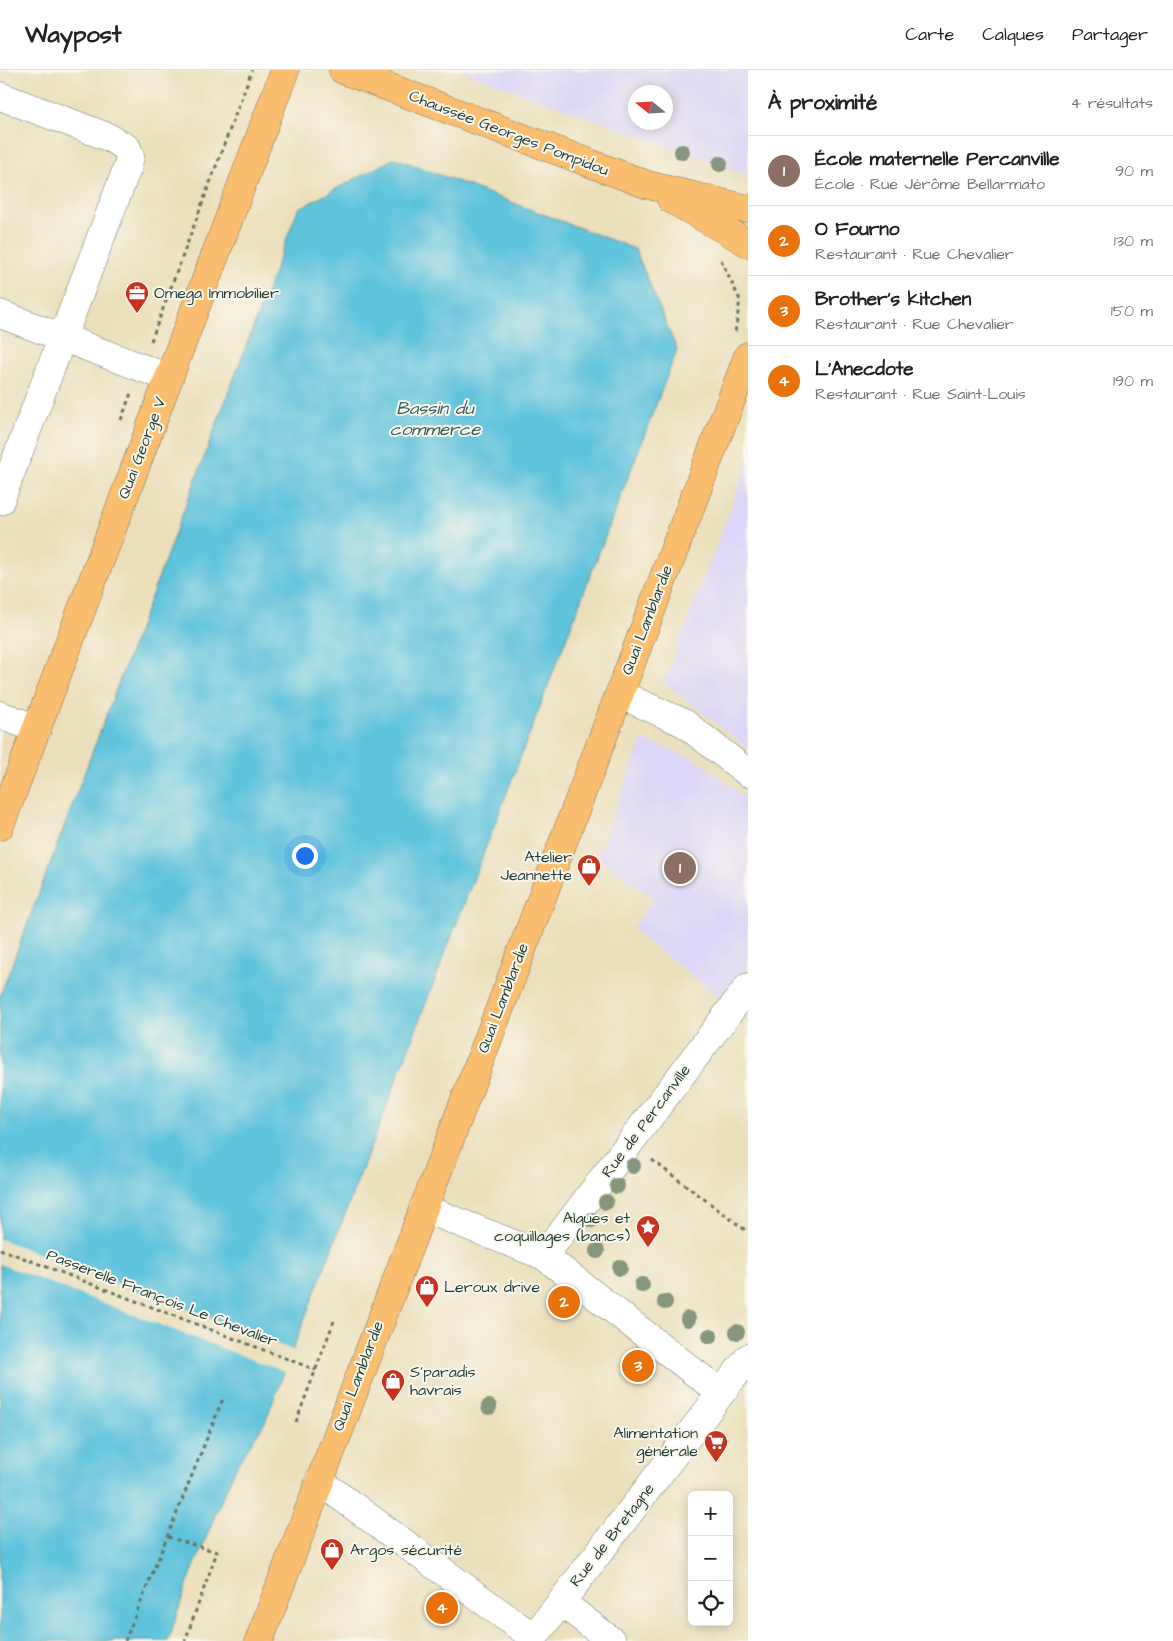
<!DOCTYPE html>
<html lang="fr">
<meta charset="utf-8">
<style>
:root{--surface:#fff;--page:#f6f6f6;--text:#202124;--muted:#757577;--line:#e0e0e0;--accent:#111827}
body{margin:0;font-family:"Architects Daughter",sans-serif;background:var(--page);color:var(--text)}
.controls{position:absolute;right:15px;bottom:15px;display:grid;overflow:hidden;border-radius:8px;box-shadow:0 2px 12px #0003}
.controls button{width:45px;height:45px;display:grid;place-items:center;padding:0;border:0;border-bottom:1px solid var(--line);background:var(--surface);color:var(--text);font:25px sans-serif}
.compass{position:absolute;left:628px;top:15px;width:45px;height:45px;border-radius:50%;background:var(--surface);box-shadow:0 2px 12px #0003;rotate:288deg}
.you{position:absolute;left:304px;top:785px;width:18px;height:18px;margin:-12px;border:4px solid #fff;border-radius:50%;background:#1a73e8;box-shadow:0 0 0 8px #1a73e833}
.badge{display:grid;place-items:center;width:32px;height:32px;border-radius:50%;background:var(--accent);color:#fff;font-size:16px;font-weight:700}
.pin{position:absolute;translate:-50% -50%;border:2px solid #fff;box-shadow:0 1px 5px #0006}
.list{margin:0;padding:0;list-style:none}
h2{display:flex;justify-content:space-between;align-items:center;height:65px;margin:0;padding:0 20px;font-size:21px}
h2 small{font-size:16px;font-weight:400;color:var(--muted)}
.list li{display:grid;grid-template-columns:32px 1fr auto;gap:15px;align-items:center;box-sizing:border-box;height:70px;padding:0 20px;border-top:1px solid var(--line)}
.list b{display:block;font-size:19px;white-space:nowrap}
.list p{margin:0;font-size:16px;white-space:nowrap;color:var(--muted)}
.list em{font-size:16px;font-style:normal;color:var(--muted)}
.icon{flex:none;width:28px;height:28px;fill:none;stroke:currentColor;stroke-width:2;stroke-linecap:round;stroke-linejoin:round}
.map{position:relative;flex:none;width:748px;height:1571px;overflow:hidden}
header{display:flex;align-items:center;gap:30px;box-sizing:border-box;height:70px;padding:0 25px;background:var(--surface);border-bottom:1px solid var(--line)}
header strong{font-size:24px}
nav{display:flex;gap:28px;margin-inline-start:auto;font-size:18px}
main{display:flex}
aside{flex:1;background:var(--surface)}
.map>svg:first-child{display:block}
.built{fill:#dcd5f6;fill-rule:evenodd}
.water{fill:#5ec3dc;stroke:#3e8088}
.pier{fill:#ebdfbb}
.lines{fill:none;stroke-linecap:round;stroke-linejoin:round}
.minor-casing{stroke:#667663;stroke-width:29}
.major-casing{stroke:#667663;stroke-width:29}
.path{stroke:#667663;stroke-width:3;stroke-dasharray:4 4;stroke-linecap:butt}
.minor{stroke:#fff;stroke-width:28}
.major{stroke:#fbbe6e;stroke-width:28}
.tree{fill:#86967b}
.labels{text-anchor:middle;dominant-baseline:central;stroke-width:4;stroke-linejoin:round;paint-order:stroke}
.street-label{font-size:16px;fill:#1f3d34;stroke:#fbf7ec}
.poi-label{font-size:16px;fill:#1f3d34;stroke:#fbf7ec;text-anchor:start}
.water-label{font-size:18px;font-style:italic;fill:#2f5e5e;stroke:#fbf7ec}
</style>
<header>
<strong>Waypost</strong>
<nav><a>Carte</a><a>Calques</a><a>Partager</a></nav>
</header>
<main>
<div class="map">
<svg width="748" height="1571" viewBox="0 0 748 1571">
<rect width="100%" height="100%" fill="#fbf7ec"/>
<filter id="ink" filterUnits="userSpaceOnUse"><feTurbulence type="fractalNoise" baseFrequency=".02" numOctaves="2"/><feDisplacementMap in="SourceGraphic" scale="10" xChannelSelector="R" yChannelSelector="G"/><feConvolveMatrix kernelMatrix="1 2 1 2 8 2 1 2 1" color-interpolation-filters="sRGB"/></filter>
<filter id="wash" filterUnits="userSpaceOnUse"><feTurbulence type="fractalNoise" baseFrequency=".0096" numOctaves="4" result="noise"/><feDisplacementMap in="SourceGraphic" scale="20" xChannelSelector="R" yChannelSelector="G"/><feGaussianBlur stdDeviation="1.12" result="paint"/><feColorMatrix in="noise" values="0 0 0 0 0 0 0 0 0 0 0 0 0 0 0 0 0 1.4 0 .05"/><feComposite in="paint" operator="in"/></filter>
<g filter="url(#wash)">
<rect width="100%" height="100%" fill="#ebdfbb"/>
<path class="built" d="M459,0H748V105ZM636,22H666V52H636Z
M748,392V679L664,612Z
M642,669L699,691L748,730V899L724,930L632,859L654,828L597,787Z"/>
<path class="water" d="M395,88L635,179L677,280L265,1352L238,1393L223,1426L188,1512L168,1571H0V926L298,139Z"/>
<path class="pier" d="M0,1169L295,1281L287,1303L0,1194Z"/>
</g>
<g filter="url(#ink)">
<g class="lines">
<g class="minor-casing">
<path id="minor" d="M0,26L108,67L127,78L130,86L128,96L0,431
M0,244L169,308
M619,624L684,653L748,703
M0,645L37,659
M423,1138L544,1186L721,1323
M544,1186L748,917
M319,1411L533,1567
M561,1532L612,1571
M531,1571L748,1288"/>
</g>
<g class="major-casing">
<path id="major" d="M343,0L648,115L748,139
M671,129L748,173
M0,756L285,0
M259,1571L748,286"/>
</g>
<path class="path" d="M721,190L740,230L735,262
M151,271L252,0
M121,350L131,323
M652,1090L748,1162
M0,1179L316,1300
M296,1352L334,1251
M168,1467L217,1482L185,1571
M125,1571L224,1326"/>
<use href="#minor" class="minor"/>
<use href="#major" class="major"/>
</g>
<g class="tree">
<circle cx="682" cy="82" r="8"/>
<circle cx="720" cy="94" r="8"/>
<circle cx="633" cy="1096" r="8"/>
<circle cx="617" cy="1116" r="8"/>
<circle cx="606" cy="1132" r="8"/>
<circle cx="592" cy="1150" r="8"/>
<circle cx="597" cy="1181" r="8"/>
<circle cx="620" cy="1198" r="8"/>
<circle cx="642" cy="1215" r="8"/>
<circle cx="665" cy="1232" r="8"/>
<circle cx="688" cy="1249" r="8"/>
<circle cx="737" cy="1262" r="8"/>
<circle cx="710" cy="1266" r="8"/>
<circle cx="489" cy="1337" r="8"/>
</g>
</g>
<defs>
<g id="office-pin" transform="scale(1.25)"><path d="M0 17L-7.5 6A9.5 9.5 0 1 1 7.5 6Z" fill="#c8321e" stroke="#fbf7ec"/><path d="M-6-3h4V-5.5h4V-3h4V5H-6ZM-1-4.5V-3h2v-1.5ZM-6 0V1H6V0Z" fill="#fff"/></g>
<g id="shop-pin" transform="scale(1.25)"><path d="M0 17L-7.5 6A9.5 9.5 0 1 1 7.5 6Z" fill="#c8321e" stroke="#fbf7ec"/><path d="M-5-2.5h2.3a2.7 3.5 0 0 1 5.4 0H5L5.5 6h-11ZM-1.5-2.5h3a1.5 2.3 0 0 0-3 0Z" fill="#fff"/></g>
<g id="sight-pin" transform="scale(1.25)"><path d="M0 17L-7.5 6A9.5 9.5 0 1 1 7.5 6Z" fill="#c8321e" stroke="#fbf7ec"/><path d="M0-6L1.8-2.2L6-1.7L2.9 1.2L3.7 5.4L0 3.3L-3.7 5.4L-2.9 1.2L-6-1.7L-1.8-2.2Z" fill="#fff"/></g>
<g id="supermarket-pin" transform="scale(1.25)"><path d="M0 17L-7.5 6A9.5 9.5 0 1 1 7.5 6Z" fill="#c8321e" stroke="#fbf7ec"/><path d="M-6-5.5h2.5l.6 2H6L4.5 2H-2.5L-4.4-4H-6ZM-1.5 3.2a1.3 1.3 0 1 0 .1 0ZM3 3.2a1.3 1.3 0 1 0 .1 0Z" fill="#fff"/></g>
</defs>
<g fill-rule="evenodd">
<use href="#office-pin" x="137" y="223"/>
<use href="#shop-pin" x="589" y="796"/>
<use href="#sight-pin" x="648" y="1157"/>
<use href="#shop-pin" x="427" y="1217"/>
<use href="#shop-pin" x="393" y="1311"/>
<use href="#supermarket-pin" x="716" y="1372"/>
<use href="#shop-pin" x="332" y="1480"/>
</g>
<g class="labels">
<g class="street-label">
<text transform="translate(509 63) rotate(21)">Chaussée Georges Pompidou</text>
<text transform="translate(142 378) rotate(-69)">Quai George V</text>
<text transform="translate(647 550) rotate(-69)">Quai Lamblardie</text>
<text transform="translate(503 928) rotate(-69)">Quai Lamblardie</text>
<text transform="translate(646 1051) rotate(-53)">Rue de Percanville</text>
<text transform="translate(162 1228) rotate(21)">Passerelle François Le Chevalier</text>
<text transform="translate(358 1306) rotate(-69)">Quai Lamblardie</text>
<text transform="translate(612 1465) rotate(-52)">Rue de Bretagne</text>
</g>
<g class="poi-label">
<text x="154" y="223">Omega Immobilier</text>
<text x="572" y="787" text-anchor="end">Atelier<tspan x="572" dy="18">Jeannette</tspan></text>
<text x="630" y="1148" text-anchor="end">Algues et<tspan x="630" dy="18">coquillages (bancs)</tspan></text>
<text x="444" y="1217">Leroux drive</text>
<text x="410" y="1302">S'paradis<tspan x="410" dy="18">havrais</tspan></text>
<text x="698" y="1363" text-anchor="end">Alimentation<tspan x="698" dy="18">générale</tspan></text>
<text x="350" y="1480">Argos sécurité</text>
</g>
<g class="water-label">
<text x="435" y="338">Bassin du<tspan x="435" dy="21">commerce</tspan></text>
</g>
</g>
</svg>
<div class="controls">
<button>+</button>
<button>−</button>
<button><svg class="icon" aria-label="locate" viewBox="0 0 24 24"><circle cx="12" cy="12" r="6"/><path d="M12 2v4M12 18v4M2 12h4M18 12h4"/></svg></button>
</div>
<svg class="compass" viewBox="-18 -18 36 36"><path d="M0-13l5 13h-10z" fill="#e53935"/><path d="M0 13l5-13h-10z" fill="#757577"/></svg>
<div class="you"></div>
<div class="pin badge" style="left:680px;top:798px;background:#8d6e63">1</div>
<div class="pin badge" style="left:564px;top:1232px;background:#e8710a">2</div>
<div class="pin badge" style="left:638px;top:1296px;background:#e8710a">3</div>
<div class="pin badge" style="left:442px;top:1538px;background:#e8710a">4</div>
</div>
<aside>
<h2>À proximité<small>4 résultats</small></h2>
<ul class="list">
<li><span class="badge" style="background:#8d6e63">1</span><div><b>École maternelle Percanville</b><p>École · Rue Jérôme Bellarmato</p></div><em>90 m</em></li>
<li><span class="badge" style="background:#e8710a">2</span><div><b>O Fourno</b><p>Restaurant · Rue Chevalier</p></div><em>130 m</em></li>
<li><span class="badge" style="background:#e8710a">3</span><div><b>Brother's kitchen</b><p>Restaurant · Rue Chevalier</p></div><em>150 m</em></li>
<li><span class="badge" style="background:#e8710a">4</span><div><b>L’Anecdote</b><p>Restaurant · Rue Saint-Louis</p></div><em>190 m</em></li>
</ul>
</aside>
</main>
